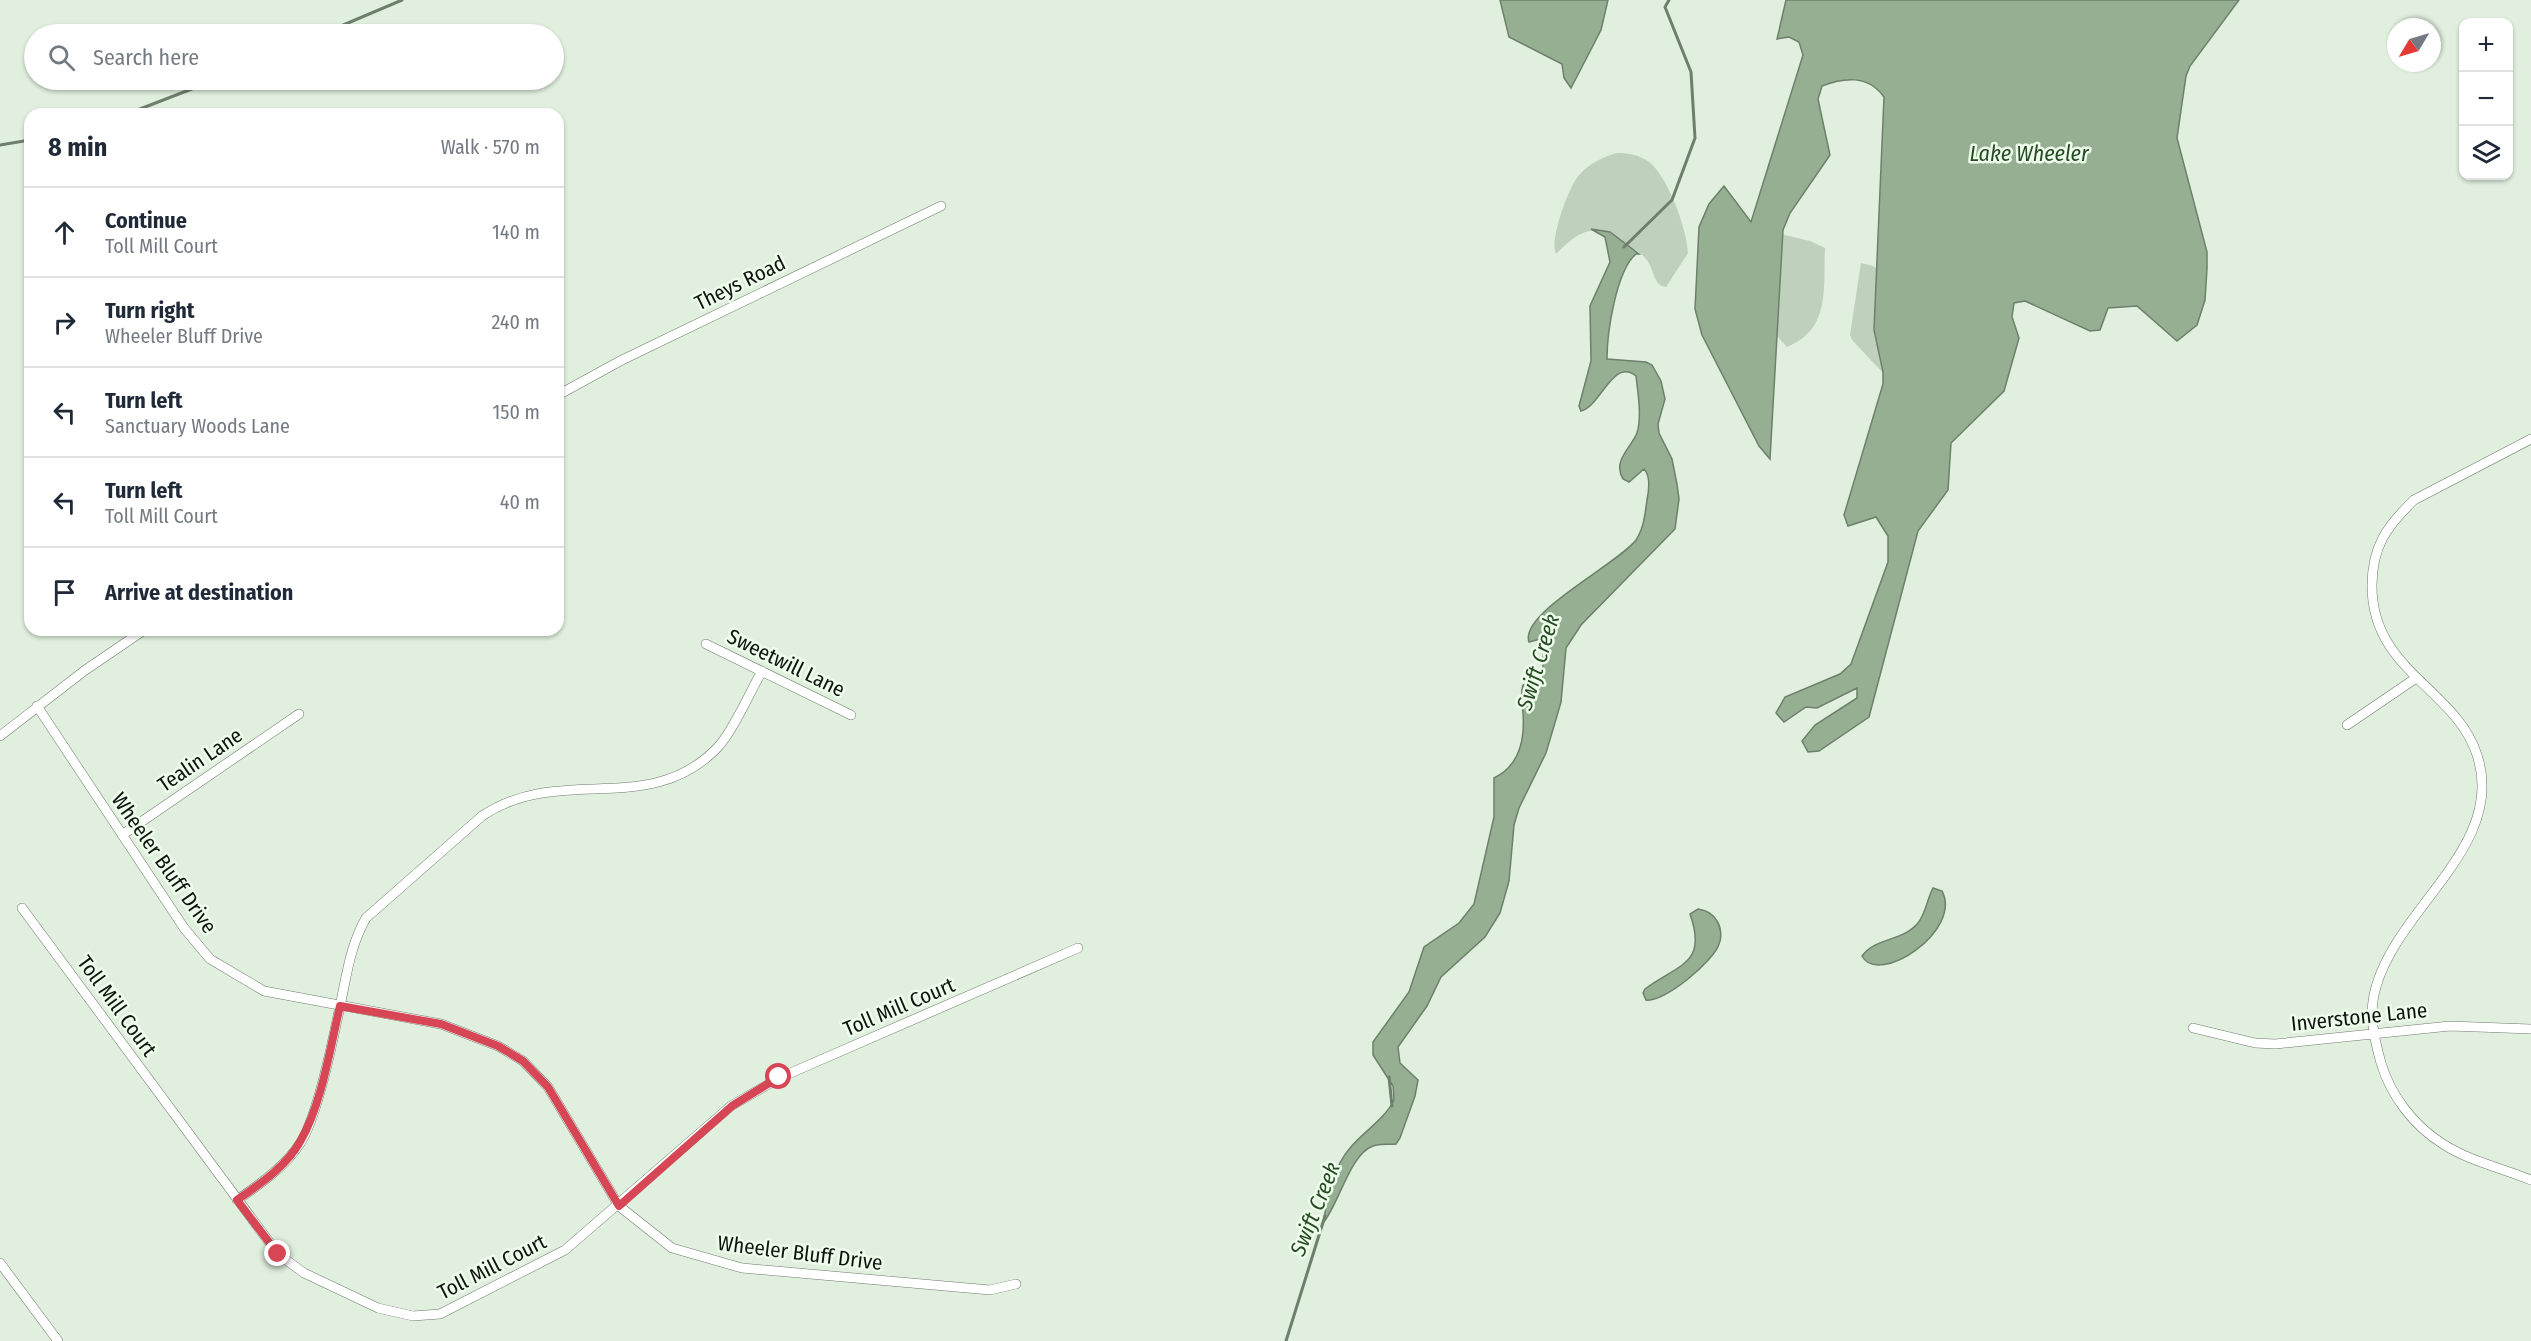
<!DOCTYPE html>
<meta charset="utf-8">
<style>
:root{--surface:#fff;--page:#f6f6f7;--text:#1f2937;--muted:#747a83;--line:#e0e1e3}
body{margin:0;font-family:"Fira Sans Condensed",sans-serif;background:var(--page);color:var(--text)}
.controls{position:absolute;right:18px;top:18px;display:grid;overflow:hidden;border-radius:12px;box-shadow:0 2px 4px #0004}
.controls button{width:54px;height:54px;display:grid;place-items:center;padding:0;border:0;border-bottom:2px solid var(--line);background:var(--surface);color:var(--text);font:30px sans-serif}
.compass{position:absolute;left:2387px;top:18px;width:54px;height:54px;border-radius:50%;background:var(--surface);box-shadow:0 2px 4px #0004;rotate:232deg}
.stop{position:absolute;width:18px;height:18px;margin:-14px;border:4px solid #d64655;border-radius:50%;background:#fff}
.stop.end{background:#d64655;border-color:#fff;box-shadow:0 2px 6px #0008}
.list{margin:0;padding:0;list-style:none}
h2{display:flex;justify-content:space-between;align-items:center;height:78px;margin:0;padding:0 24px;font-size:26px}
h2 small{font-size:20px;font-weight:400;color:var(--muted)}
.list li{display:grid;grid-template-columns:39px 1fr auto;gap:18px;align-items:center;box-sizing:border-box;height:90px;padding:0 24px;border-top:2px solid var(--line)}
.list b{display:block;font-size:22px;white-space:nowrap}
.list p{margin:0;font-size:20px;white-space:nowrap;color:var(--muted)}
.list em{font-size:20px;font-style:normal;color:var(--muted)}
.icon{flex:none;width:33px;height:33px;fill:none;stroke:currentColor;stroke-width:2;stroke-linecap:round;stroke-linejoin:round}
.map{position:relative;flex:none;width:2531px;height:1341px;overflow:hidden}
.search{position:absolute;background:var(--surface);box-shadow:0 2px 4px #0004;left:24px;top:24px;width:540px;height:66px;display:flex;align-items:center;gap:15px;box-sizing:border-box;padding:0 21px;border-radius:33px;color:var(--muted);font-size:22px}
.panel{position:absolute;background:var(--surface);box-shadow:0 2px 4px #0004;left:24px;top:108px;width:540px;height:528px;border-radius:18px}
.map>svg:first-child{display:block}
.green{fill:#bfd0bd}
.water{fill:#96af93;stroke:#6d806b;stroke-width:1.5}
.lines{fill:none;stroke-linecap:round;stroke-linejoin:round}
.stream{stroke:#6d806b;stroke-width:3}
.minor-casing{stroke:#6d7b6b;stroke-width:10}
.minor{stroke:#fff;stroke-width:9}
.route{stroke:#d64655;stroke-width:8}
.labels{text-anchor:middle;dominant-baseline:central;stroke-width:5;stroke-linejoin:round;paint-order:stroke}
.street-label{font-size:21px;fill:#0e130d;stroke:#edfceb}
.water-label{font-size:22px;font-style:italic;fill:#264a22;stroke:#edfceb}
</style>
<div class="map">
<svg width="2531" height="1341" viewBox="0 0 2531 1341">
<rect width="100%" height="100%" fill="#e0efde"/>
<path class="green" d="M1617,153C1629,153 1639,155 1649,162C1668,176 1687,230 1688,253L1666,287C1653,286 1654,268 1646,259C1642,253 1633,249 1628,245C1597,222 1582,227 1556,254C1549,240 1569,185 1580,174C1590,163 1603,157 1617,153Z
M1776,233L1810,241L1825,248C1823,289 1831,329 1787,347L1766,324Z
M1861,263L1873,266L1903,285L1884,374L1852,340L1850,335Z"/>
<path class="water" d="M1500,0H1608L1601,30L1571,88L1564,78L1562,64L1509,37Z
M1786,0H2239L2190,66L2186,76L2177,138L2207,252V269L2205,300L2197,325L2177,341L2137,306L2108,308L2100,330L2090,331L2025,301L2014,303L2012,317L2019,338L2004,391L1951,443L1948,490L1918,531L1869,717L1819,751L1808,752L1802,741L1815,725L1857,698V688L1817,708L1806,707L1784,722L1776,713L1785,697L1840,674L1851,664L1888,562V536L1876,517L1848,526L1844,515L1883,384V372L1874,330L1884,97C1868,75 1845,77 1822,86L1818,99L1830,155L1790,213L1783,230L1770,459L1759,446L1702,335L1695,309L1699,227L1709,204L1724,186L1751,222L1803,55L1799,42L1789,37L1777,39Z
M1591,229L1610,232L1639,254H1636C1616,271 1607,333 1607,359L1646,362L1652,365L1661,381L1665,399L1658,424L1659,433L1672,459L1677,484L1679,499L1675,529L1581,625L1566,648L1561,702L1546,753L1519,808L1514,825L1509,881L1500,913L1485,937L1441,977L1427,1006L1398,1047L1400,1063L1418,1080L1415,1096L1400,1138L1396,1144C1389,1145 1380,1143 1373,1146C1350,1154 1339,1204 1323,1223C1328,1197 1332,1169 1350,1148C1363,1132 1385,1119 1394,1100L1393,1086L1373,1055V1042L1409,992L1424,947L1459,923L1474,904L1494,817V778C1519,766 1525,740 1523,713C1522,704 1520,694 1523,685L1528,683L1536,690L1542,685L1544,643L1540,639L1529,642C1519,613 1618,564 1636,540C1644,528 1645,514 1647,500C1649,490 1651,476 1644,469L1629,482L1623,479C1612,461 1631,448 1637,433C1642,417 1638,393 1636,376C1613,357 1601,406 1581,411L1579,406L1591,361L1590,306L1610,262L1605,237Z
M1933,888L1942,891C1963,931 1878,987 1862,956C1876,937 1902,942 1918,923C1926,913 1927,899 1933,888Z
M1698,909C1706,910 1713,914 1717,921C1721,927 1722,938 1719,944C1714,961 1664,1003 1646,1000L1643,993L1645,989C1678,964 1708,965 1690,914Z"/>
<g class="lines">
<path class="stream" d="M322,34L402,0
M127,114L215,80
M0,145L30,140
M1624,247L1672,200L1695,138L1691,72L1665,7L1669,0
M1389,1077L1392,1106
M1286,1341L1325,1216"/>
<g class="minor-casing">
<path id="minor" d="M558,395L622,360L941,206
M2531,439L2414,500C2386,527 2372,547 2372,586C2372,671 2456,689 2477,755C2507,845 2398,907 2376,987C2368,1013 2374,1038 2381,1063C2391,1096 2414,1126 2443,1144C2469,1161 2502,1168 2531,1180
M706,644L851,715
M37,706L184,928L210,959L264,991L441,1024L498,1046L523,1061L548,1087L619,1206L672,1248L742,1268L990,1290L1016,1284
M2347,725L2416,678
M0,736L84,671L144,630
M122,835L299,714
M22,908L278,1254L304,1273L378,1308L413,1316L440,1314L565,1250L731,1106L779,1078L1078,948
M2193,1028L2255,1043L2275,1044L2450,1026L2531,1029
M237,1200C260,1184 285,1167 301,1142C318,1114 333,1040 340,1006C347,974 350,946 366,918L482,816C560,763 650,819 718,747C733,731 750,692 762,671
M0,1263L58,1341"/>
</g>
<use href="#minor" class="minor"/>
</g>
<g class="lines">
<path class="route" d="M278,1254L237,1200C260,1184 287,1166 301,1140C322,1103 330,1048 340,1006L441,1024L498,1046L523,1061L548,1087L619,1206L732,1106L779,1077"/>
</g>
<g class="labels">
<g class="street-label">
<text transform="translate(740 283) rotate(-26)">Theys Road</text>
<text transform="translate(786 663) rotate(26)">Sweetwill Lane</text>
<text transform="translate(200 760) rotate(-34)">Tealin Lane</text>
<text transform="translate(164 863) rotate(55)">Wheeler Bluff Drive</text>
<text transform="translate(117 1006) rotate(54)">Toll Mill Court</text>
<text transform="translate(899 1007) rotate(-23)">Toll Mill Court</text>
<text transform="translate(2359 1017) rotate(-6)">Inverstone Lane</text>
<text transform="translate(800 1253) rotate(7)">Wheeler Bluff Drive</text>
<text transform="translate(492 1267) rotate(-27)">Toll Mill Court</text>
</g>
<g class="water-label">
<text x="2029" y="153">Lake Wheeler</text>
<text transform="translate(1538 662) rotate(-73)">Swift Creek</text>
<text transform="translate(1315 1209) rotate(-68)">Swift Creek</text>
</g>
</g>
</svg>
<div class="controls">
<button>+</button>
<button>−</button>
<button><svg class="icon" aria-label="layers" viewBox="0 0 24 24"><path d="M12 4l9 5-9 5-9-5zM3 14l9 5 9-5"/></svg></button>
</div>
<svg class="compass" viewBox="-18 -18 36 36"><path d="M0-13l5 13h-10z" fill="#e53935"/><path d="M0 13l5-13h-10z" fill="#747a83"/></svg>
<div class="stop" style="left:779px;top:1077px"></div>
<div class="stop end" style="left:278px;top:1254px"></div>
<div class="search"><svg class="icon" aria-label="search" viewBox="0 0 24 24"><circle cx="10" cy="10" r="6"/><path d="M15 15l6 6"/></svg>Search here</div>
<section class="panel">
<h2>8 min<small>Walk · 570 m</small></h2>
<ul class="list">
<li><svg class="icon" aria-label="ahead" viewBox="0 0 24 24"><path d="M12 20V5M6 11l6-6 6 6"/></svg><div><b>Continue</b><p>Toll Mill Court</p></div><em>140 m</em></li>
<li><svg class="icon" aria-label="right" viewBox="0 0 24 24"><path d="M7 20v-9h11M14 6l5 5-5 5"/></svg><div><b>Turn right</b><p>Wheeler Bluff Drive</p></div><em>240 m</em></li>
<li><svg class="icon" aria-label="left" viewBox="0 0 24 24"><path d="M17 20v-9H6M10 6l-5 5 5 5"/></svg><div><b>Turn left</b><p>Sanctuary Woods Lane</p></div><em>150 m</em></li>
<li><svg class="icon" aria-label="left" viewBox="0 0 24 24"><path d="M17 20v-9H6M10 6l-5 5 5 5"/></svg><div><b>Turn left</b><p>Toll Mill Court</p></div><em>40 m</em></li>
<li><svg class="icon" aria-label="arrive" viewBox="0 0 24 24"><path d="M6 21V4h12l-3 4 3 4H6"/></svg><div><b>Arrive at destination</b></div></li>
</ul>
</section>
</div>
